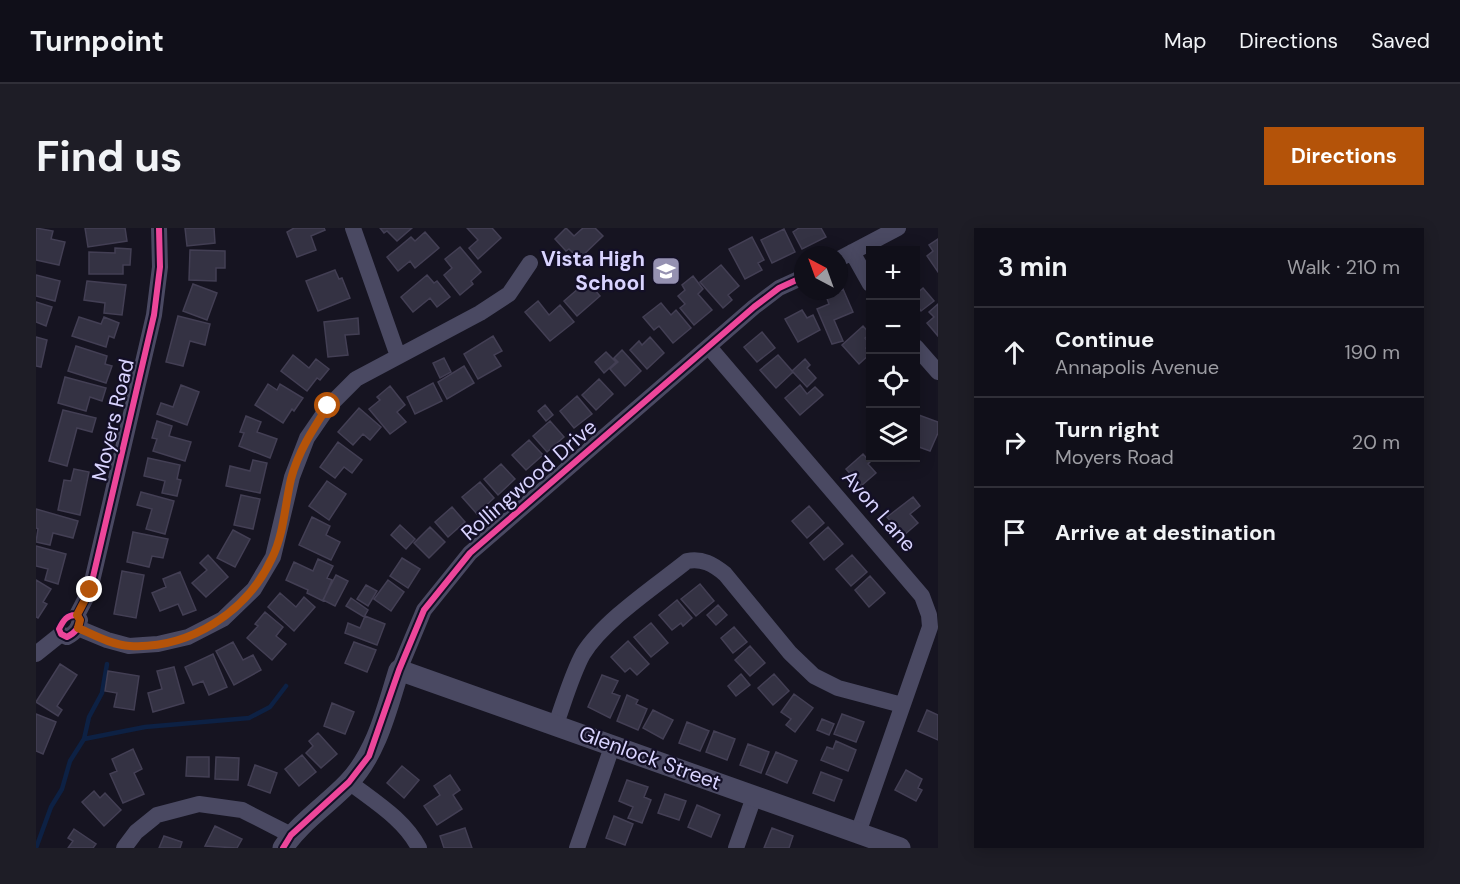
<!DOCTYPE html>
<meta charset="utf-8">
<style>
:root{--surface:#100f19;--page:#1e1d26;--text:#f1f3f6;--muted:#9c9ca2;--line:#302f38;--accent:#b45309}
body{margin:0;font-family:"DM Sans",sans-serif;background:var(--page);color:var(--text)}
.controls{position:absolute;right:18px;top:18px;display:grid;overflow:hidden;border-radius:0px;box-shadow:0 3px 15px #0003}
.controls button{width:54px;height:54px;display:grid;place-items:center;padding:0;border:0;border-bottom:2px solid var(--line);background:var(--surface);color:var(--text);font:30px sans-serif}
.compass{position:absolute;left:758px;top:18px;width:54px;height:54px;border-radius:50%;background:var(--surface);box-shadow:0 3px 15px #0003;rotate:319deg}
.stop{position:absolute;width:18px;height:18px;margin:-14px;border:4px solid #b45309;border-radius:50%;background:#fff}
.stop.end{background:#b45309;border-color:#fff;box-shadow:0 2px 6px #0008}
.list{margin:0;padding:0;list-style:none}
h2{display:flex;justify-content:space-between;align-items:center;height:78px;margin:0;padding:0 24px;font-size:26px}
h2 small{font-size:20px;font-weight:400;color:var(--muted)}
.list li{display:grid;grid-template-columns:39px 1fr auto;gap:18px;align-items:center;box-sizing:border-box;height:90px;padding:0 24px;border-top:2px solid var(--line)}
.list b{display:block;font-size:22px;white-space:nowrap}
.list p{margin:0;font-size:20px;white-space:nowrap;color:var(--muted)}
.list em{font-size:20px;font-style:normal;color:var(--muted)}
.icon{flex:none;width:33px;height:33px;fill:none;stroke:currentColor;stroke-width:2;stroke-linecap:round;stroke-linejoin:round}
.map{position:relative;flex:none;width:902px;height:620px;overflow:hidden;border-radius:0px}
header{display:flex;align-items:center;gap:36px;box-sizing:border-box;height:84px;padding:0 30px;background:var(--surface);border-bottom:2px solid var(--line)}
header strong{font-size:28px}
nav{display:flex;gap:33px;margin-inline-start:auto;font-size:21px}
.intro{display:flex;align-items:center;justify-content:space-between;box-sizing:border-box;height:144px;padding:0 36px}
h1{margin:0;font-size:42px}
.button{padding:15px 27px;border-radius:0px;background:var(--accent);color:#fff;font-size:21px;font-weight:700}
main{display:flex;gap:36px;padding:0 36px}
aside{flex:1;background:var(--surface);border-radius:0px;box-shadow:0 3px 15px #0003}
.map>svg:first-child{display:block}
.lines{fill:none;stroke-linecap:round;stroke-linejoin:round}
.stream{stroke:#0d2144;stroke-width:4.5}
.building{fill:#343243;stroke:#433f54;stroke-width:1.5}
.minor{stroke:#4a4962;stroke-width:16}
.tertiary{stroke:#4a4962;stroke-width:21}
.cycleway-casing{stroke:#130f26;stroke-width:10}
.cycleway{stroke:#ed469a;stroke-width:6}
.route{stroke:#b45309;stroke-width:8}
.labels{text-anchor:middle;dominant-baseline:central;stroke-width:4.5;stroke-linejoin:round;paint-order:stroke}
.poi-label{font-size:21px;font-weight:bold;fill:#d9d4ff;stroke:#130f26;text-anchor:end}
.street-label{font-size:21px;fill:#d9d4ff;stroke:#130f26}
</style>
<header>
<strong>Turnpoint</strong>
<nav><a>Map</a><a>Directions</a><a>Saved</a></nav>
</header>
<div class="intro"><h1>Find us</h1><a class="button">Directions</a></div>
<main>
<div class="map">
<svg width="902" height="620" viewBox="0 0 902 620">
<rect width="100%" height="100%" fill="#161421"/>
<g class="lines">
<path class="stream" d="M48,511L109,499L213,490L234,479L250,458
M0,620L15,579L26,561L34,533L48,511L53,489L66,465L71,436"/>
</g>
<path class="building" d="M0,0L17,3L15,11L29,14L23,37L0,32Z
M49,0H89L91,13L52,19Z
M149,0H178L179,15L151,18Z
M258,0H288L289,2L275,8L280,22L261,29L251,4Z
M344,0H376L361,13L351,3L348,5Z
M431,0H456L465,10L442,31L433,20L442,12Z
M530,0L538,8L547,0H559L567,8L543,31L533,21L530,23L519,11Z
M763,0H785L790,9L766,21L757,4Z
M748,1L759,24L736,35L725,12Z
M389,4L403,20L379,40L374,33L362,43L351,29L375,9L379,13Z
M716,9L728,32L722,35L726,42L709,51L693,21Z
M902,11V44L891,28L897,23L893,17Z
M424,19L445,44L435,53L437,56L424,67L408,47L416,40L409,31Z
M79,20L95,21L94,37H87V46H53V24L79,25Z
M154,22L189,23V40H180V53L153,52Z
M685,37L703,58L692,67L696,72L687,80L664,54Z
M299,42L303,51L306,50L314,70L282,83L270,53Z
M0,47L24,53L19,73L0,68Z
M391,47L398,55L401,53L414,69L401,79L394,70L377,84L365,69Z
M657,48L667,61L662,66L676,82L658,97L644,80L649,76L642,68L649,62L646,57Z
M51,53L90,57L86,87L68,85L69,75L48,72Z
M551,53L564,68L541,88L528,73Z
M157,56L181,65L171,92L147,83Z
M887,60L898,73L885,83L880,76V66Z
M807,61L817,84L798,92L807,113L796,116L781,81L793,76L790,68Z
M502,73L513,87L524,77L538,94L514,113L489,84Z
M0,74L16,79L10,98L0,94Z
M625,75L635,87L640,82L655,100L637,115L623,98L618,102L607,89Z
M902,76V108L891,95L898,89L893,84Z
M766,82L771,90L777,87L784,102L762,114L749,91Z
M142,88L174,96L169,117L154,113L147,138L130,134Z
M43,89L65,96L68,89L83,95L78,110L73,108L70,119L36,108Z
M322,90L323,106L309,107L312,127L292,129L288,94Z
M827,98L834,106L829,110L834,116L830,120L834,126L823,136L806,117Z
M726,104L739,120L721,134L708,119Z
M457,108L466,123L458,127L465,138L442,151L428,126Z
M0,109L11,112L5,139L0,138Z
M614,109L628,125L611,141L594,122L603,113L606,117Z
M40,118L71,128L69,136L76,138L70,155L32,143Z
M586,122L605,143L589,158L574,141L582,134L578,130Z
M570,124L580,134L568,145L559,134Z
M257,127L273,140L280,131L293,141L284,152L281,150L271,163L245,143Z
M742,127L757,144L740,160L724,142Z
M408,130L415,144L404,150L397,135Z
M769,131L774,137L771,140L780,150L771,159L756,143Z
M428,138L438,155L411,171L402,154Z
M29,149L70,160L66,173L54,169L50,183L22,175Z
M563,151L577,166L560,182L546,167Z
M397,155L406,173L379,186L371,169Z
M232,156L241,162L244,156L267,170L258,183L256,181L247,195L219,177Z
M145,157L163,164L151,197L121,186L125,175L137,179Z
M764,157L771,166L779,159L787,167L764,187L749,170Z
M354,158L369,177L361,184L370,194L354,206L333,181L344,172L341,169Z
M541,168L556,186L538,200L524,183Z
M509,177L517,187L510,193L502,183Z
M323,180L345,199L334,212L327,206L317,217L302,204Z
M27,182L60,190L56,204L41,200L31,238L13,233Z
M880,186L902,194V205L894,223L880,218Z
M210,188L225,194L221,204L241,211L234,230L203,218L208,205L204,204Z
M121,193L136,198L133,208L155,214L149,233L117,223L121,211L116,210Z
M514,193L528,209L511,224L497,208Z
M493,212L507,227L490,242L476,227Z
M302,214L326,232L316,245L308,239L299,250L284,239Z
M827,226L834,234L832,236L840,245L825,258L810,241Z
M112,230L144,237L141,251L145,252L141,268L126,265L129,253L108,248Z
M217,232L231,235L224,265L190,258L194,238L214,243Z
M465,236L479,251L462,267L448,251Z
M38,241L53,244L44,287L22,282L28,252L35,253Z
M291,253L310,266L293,292L273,278Z
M444,254L458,270L441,286L426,269Z
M105,264L138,273L129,306L110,301L116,281L101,277Z
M205,267L224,271L217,301L198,297Z
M877,269L884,278L874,286L882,295L867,308L851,289Z
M773,278L788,295L771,310L756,293Z
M416,279L429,294L412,309L399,294Z
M0,281L42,293L37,310L17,305L14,317L0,314L2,301L0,300Z
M276,289L294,298L290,307L304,314L295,332L263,317Z
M364,297L379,311L370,321L355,307Z
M394,299L409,314L393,330L378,315Z
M792,299L807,316L788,332L774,315Z
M197,302L214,311L199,339L181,330Z
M97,304L132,311L127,330L116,328L113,339L91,334Z
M0,318L30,326L22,356L9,352L12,341L0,338Z
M172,327L192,349L170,369L156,355L171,342L164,335Z
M816,327L831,344L815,358L800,341Z
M366,330L384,341L372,360L354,348Z
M282,331L297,338L291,350L296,352L287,373L271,365L272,362L250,352L258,334L277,343Z
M86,343L108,347L100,390L78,386Z
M144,344L160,382L147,387L142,376L124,383L116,365L130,359L127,351Z
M300,347L312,353L299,378L287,372Z
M834,348L849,365L833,379L819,362Z
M0,352L15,361L7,374L11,376L2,390L0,389Z
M352,352L368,364L355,383L338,371Z
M664,356L678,373L660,388L645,371Z
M330,357L341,363L332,378L321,371Z
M244,365L260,379L268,369L279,379L258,403L232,379Z
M315,370L332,382L328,389L310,378Z
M641,372L656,390L647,398L645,395L636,402L623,387Z
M682,377L691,387L680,397L671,387Z
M229,384L247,399L240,408L250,416L236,432L211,410L222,398L219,396Z
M329,388L349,396L341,417L309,405L312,395L324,400Z
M615,395L632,415L615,429L598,409Z
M698,399L711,414L697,425L685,410Z
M592,413L613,436L601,447L594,440L589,444L575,429Z
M197,414L207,432L217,427L225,442L198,457L180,423Z
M318,414L340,422L331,444L309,435Z
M714,418L729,435L714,448L699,432Z
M177,426L191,459L173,467L167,453L157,457L149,439Z
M24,436L41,447L21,478L26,482L22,488L0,474Z
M138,439L148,475L117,484L112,465L126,461L121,443Z
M72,443L103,448L98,482L78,479L81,465L69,463Z
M705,446L714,457L700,468L692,458Z
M738,446L753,463L737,477L722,460Z
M566,447L582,453L576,465L584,468L574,490L552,479Z
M758,466L777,480L759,504L750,497L755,491L745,484Z
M591,467L602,472L600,476L611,481L602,502L581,493Z
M296,475L318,484L309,506L288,498Z
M617,482L637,492L627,511L607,500Z
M891,482L902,487V512L882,503Z
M0,486L20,494L7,526L0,523Z
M806,486L828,494L820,514L798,506Z
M786,491L798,496L793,507L781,502Z
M651,494L673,503L664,523L643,515Z
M678,503L699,511L691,532L670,524Z
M282,505L301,526L285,540L270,525L277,518L273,513Z
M800,513L820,522L812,543L785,532L791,519L797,521Z
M712,516L733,524L725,545L704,537Z
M97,521L106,541L98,545L108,566L87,575L74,546L81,543L76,531Z
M740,524L761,533L751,555L730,546Z
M266,527L280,544L263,558L249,541Z
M151,529H173V549L150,548Z
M180,529L203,530L202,552L179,551Z
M219,537L241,545L234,565L212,557Z
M366,538L383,552L368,570L351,555Z
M870,542L886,551L882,560L886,562L880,573L859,562Z
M785,544L806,552L798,573L777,565Z
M414,547L424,562L417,567L426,581L401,597L388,578L404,567L398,558Z
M591,552L612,559L608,569L615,572L606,595L592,590L597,579L583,573Z
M58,563L64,570L69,565L85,582L68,598L46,574Z
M629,566L650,573L643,592L622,585Z
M661,577L684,587L675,609L652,599Z
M578,588L597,596L589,617L570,610Z
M179,598L206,611L201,620L169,618Z
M429,600L436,620H408L404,608Z
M736,600L757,608L753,620H728Z
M38,601L60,616L57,620H32L37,613L32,610Z
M128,608L146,614L144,620H123Z"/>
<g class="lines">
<path class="minor" d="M317,0L362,128
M816,24L834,56
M803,31L862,0
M673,119L886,368L893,387L894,399L822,605
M880,119L902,144
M42,400L71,412L93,418L122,416L152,409L187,391L218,361L237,329L256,249L271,210L293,178L320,151L444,85L473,66L494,35
M0,426L25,406L31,409C39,405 42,401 44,392L41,387L54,362L118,87L124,39L123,0
M363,442L388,382L434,325L718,79L743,60L767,49
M520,496C528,474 536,446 547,426C568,392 620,358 651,333C666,330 677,336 689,346L754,425L778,448L802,460L866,477
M313,554C339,574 368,591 383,620
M88,620L100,604L121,587L163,576L206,582L255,607
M541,620L577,516
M700,620L718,569"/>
<path class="tertiary" d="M247,620C264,594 291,577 312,555C341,525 351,480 363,442C530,501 697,560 864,620"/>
<g class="cycleway-casing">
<path id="cycleway" d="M41,387C31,386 27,393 23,401L25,406L31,409C39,405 42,401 44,392L41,387L54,362L118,87L124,39L123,0
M247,620L255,607L313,554L333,528L363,442L388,382L434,325L718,79L743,60L767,49"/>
</g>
<use href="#cycleway" class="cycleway"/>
</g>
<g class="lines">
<path class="route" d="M54,362L41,387L44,392L42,400C58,407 76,417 94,418C154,421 211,384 236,330C248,306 249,276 255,251C262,224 277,201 292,178"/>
</g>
<defs>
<g id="school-square" transform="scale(1.5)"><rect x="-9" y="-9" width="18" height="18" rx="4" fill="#9591b1" stroke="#130f26"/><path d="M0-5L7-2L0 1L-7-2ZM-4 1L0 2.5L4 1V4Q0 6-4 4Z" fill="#fff"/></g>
</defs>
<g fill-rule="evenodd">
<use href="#school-square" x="630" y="43"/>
</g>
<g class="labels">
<g class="poi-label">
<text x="609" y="31">Vista High<tspan x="609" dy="24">School</tspan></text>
</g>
<g class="street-label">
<text transform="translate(77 192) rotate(-77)">Moyers Road</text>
<text transform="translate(493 252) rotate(-41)">Rollingwood Drive</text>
<text transform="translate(843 283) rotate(49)">Avon Lane</text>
<text transform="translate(614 530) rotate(20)">Glenlock Street</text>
</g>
</g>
</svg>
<div class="controls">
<button>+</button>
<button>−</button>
<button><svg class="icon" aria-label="locate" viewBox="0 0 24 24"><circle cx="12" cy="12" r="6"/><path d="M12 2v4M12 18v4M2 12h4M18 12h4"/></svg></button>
<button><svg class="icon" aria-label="layers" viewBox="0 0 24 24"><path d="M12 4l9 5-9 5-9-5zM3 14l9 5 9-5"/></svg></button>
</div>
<svg class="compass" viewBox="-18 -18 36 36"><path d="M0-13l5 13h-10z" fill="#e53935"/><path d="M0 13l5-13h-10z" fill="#9c9ca2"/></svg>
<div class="stop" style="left:292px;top:178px"></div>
<div class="stop end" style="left:54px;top:362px"></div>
</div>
<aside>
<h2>3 min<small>Walk · 210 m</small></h2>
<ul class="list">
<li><svg class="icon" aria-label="ahead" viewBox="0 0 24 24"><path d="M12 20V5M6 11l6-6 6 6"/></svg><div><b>Continue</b><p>Annapolis Avenue</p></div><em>190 m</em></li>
<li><svg class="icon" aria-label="right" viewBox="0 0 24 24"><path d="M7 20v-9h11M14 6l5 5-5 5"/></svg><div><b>Turn right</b><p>Moyers Road</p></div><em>20 m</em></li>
<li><svg class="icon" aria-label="arrive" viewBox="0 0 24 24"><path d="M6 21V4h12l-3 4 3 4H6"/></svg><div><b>Arrive at destination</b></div></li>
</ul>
</aside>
</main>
